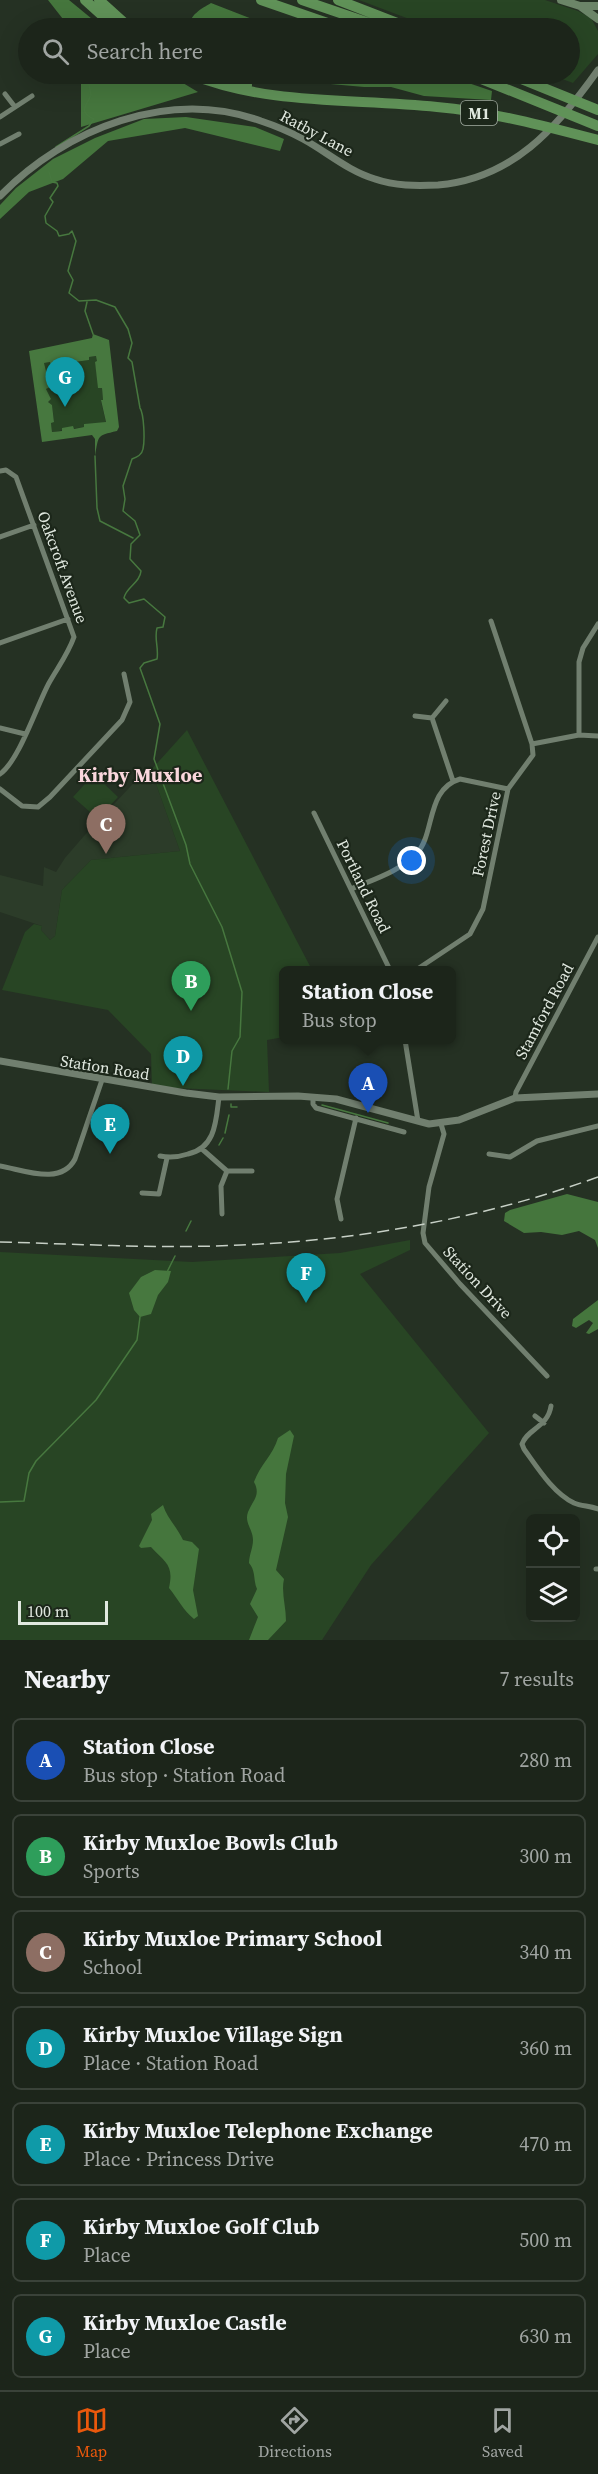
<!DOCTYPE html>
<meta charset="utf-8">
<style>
:root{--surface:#1c251a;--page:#252d23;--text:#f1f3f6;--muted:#a0a5a2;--line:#3a4239;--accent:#ea580c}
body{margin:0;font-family:"Source Serif 4",serif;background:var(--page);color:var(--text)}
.controls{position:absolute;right:18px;bottom:18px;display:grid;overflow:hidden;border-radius:9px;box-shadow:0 6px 24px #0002}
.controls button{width:54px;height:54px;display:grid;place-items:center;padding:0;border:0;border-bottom:2px solid var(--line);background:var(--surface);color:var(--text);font:30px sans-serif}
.scale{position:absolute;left:18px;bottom:15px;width:90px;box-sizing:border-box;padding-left:6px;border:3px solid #e0e8df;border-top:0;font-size:16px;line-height:21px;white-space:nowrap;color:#e0e8df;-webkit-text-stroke:4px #1c271a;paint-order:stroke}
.you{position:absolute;left:412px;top:861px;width:21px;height:21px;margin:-15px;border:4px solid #fff;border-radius:50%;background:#1a73e8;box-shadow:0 0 0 9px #1a73e833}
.badge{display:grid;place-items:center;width:39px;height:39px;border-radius:50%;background:var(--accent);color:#fff;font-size:20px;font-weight:700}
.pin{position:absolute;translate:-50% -50px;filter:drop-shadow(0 2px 3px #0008)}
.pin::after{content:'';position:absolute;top:32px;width:21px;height:18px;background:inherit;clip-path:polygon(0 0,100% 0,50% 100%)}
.popup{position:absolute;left:279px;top:966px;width:177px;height:78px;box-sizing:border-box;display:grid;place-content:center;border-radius:9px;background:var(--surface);filter:drop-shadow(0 2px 4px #0005);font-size:20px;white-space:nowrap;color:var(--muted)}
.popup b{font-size:22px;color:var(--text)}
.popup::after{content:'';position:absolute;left:50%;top:100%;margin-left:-12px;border:12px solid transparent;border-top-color:var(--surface)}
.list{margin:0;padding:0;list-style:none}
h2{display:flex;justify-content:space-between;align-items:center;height:78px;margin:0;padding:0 24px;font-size:26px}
h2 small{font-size:20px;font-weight:400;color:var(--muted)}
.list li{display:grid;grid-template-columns:39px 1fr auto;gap:18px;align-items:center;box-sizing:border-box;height:84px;margin:0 12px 12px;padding:0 12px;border:2px solid var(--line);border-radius:9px}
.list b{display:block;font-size:22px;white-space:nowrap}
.list p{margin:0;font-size:20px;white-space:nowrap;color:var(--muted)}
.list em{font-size:20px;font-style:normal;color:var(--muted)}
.icon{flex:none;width:33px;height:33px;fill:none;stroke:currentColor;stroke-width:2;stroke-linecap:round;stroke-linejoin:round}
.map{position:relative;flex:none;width:598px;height:1640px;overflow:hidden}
.search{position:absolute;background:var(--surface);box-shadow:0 6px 24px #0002;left:18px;right:18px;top:18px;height:66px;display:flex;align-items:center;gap:15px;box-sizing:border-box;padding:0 21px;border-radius:33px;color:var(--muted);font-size:22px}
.sheet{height:750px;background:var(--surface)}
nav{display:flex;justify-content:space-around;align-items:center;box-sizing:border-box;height:84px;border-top:2px solid var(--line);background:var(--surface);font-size:16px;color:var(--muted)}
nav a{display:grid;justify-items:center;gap:3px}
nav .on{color:var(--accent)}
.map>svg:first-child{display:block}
.built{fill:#2c3c29}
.green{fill:#284524}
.forest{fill:#45763d}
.water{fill:#47783f;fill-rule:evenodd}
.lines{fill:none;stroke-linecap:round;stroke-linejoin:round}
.stream{stroke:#47783f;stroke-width:1.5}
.minor{stroke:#717f6f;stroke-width:5}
.tertiary{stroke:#717f6f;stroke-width:7}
.secondary{stroke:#6c8568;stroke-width:8}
.motorway{stroke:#609258;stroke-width:10}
.rail{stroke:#c7d0c6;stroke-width:1.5;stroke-dasharray:12 6;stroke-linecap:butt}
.labels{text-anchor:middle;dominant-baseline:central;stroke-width:4.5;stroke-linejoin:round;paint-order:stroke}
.shield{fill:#1c271a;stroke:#a5aea4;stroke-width:1.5}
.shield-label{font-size:15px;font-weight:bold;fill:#e0e8df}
.street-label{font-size:16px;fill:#e0e8df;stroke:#1c271a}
.quarter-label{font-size:20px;font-weight:bold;fill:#fad7dd;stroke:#1c271a}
</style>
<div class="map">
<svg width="598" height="1640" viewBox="0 0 598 1640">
<rect width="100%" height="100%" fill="#253123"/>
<path class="built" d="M146,770H151L180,851L91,860L62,890L55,936L50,940L41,930L42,926L0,912V875L43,886L44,867L56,872L65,858L84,836Z"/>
<path class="green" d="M359,0H545L578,11L591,18L598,31V54L573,83L549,74H570V28H433Z
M97,356V362H95L99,388H102L103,400L101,401L106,423L84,424V427L52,432L51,422L54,421L52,405L48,402L51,399L46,389L50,386L44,363L50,362V366L69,363V360L74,359L75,362L89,360V357Z
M187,730L312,970H284V1037L267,1040L269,1092L152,1087L151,1054L108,1010L2,990L25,932L34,924L42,926L41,930L50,940L55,936L62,890L91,860L180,851L151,770Z
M94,774L118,797L98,819L73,797Z
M410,1240V1250L360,1274L489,1433L371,1565L322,1640H0V1252L192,1262L340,1253Z"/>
<path class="forest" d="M48,0H69L103,28H70Z
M211,3L275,28H189C189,15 201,9 211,3Z
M81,74H168L198,92L81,127Z
M291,74H442L492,91L491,100L424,96L391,87H364L297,81Z
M186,117L255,127L284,139L280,151L185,128L108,141L63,179L29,192L0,219V205L16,188L53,159L95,138L144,119Z
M567,1194L598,1202V1248L595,1240L579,1231L562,1235L541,1232L524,1233L504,1221L505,1213L510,1210Z
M598,1300V1329L589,1334L586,1333L593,1323L589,1320L576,1328L572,1326L573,1319Z
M290,1430L294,1436L286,1474L285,1503L288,1517L276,1570L284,1579C281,1592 286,1606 286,1621L268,1640H249L258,1617L250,1604L257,1589C253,1580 256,1571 249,1563C249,1555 253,1548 253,1540C253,1529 244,1523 248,1512C253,1500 261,1495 254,1482C260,1465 273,1455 278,1438Z
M163,1505C167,1518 177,1527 183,1540L192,1542L199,1549L193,1590L198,1616L194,1619C183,1610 178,1599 169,1588C174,1565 166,1563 151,1547L141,1548L139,1546L152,1520L151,1514Z"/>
<path class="water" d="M93,334L109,340L119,427L117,431C96,436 99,435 95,456V439L92,435L42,442L29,351L92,338ZM96,356L97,361L95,362L98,388H102L103,400H101L106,422L84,424V427L74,429L73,426L62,428V431L52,432L51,423L54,422L52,405L48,402L51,399L46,389L50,387L44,363L50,362L51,366L69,363V360L74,359L75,362L89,360V357Z
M155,1270L171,1271L168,1282L158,1295L151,1314L140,1317L134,1310L129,1293L141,1277Z"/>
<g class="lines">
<path class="stream" d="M56,147L89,126L94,119C78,112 86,106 91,95L87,74
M49,172L52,182L57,183L58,186L50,198L53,202L45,216L46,223L57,231L59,236L69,234L72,231L76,241L68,271L73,280L69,293L79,301L96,300L115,307L128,329L132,343L128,358L132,362L140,408C144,414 145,440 143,449C142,455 137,457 132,459L123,486L125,499L123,511L135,521L140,535L131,544L130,559L141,571C140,583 126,587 124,598L129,603L144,599L165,617L163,627L157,628C154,639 159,648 157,659L144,663L140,668L160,724L154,759L186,845L190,864L222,927L242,992L240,1037L232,1051L228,1089
M87,302L85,311L93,334
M95,456L97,508L100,521L133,538
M231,1104V1107H237
M322,1105L388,1123
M225,1133L229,1115
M219,1145L223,1138
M186,1231L191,1221
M167,1272L175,1256
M0,1502L24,1501L29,1473L36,1461L96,1400L137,1340L140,1317"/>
<path class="minor" d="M5,94L15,107
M0,117L32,96
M0,144L19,134
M0,471L6,470L16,477L74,637C68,654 58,667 49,683C37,705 19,761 0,774
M0,537L34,525
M491,621L532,744
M0,643L68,619
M415,716L432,718L453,781
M432,718L446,701
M0,728L25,734
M579,735V662L583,648L598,624
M0,789L22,806L38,807L50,797L122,720L130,702L124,674
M314,813L390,970
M351,889C374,879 399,872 417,853C435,834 426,789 460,779L508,789
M416,970L470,934L483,909L508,789L533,755L532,744L579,735L598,736
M405,1040L418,1121
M313,1097V1104L316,1108L404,1132
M515,1098L516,1092L598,937
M441,1124L444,1134L429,1187L423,1233L425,1243L460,1284L547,1376
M202,1149L227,1171L221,1186L222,1214
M489,1154L510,1157L537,1141L598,1126
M160,1156C170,1158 179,1157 188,1154C216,1148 216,1120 219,1097
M0,1166C24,1170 61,1186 75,1159L102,1080
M227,1171H252
M142,1193L159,1194L167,1158
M341,1219L337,1199L356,1118
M551,1406C548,1427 527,1429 522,1444L524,1449C537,1467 553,1493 574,1503C581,1506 590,1506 598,1509
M535,1416L544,1423
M596,1569H598"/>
<path class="tertiary" d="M0,196C66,128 169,88 261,121C276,126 290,132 303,139C327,152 348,171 375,179C395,186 416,186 438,185C512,179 557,128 598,70
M0,1061L186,1093L219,1097L298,1096L336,1099L429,1124L459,1120L515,1098L598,1094"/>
<path class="secondary" d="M561,0L580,6L598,19
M580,6H598"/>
<path class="motorway" d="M85,0L116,28
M99,0L130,28
M261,0L342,28
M302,0L384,28
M338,0L410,28
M190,74C271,106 352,98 437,107C492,112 545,126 598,140
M211,74L247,85
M469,74L598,126
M509,74L598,110"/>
<path class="rail" d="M0,1242C80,1244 161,1249 241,1245C363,1240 484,1218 598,1177"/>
</g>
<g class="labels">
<rect class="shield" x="461" y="101" width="36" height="24" rx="4.5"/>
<g class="shield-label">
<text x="479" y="113">M1</text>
</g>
<g class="street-label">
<text transform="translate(317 133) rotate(28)">Ratby Lane</text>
<text transform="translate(63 567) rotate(70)">Oakcroft Avenue</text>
<text transform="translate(486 834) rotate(-78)">Forest Drive</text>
<text transform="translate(364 886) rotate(64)">Portland Road</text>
<text transform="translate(544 1011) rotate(-62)">Stamford Road</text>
<text transform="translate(105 1067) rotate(9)">Station Road</text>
<text transform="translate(478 1282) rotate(47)">Station Drive</text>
</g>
<g class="quarter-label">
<text x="140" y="775">Kirby Muxloe</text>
</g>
</g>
</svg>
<div class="controls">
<button><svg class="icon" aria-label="locate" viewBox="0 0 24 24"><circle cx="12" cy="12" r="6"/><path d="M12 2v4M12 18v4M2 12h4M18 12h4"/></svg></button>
<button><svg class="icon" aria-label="layers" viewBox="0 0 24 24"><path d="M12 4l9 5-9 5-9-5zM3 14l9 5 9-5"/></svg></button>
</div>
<div class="scale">100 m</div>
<div class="you"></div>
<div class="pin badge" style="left:368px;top:1113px;background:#1a4fb4">A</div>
<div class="popup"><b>Station Close</b>Bus stop</div>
<div class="pin badge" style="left:191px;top:1011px;background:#2e9e5b">B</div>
<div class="pin badge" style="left:106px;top:854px;background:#8d6e63">C</div>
<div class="pin badge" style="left:183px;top:1086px;background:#0f9aa8">D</div>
<div class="pin badge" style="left:110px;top:1154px;background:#0f9aa8">E</div>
<div class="pin badge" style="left:306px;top:1303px;background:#0f9aa8">F</div>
<div class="pin badge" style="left:65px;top:407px;background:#0f9aa8">G</div>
<div class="search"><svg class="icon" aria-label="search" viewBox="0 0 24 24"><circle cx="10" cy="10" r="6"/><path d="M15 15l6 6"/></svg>Search here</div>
</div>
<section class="sheet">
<h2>Nearby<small>7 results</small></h2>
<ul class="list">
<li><span class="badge" style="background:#1a4fb4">A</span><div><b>Station Close</b><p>Bus stop · Station Road</p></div><em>280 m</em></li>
<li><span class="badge" style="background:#2e9e5b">B</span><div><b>Kirby Muxloe Bowls Club</b><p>Sports</p></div><em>300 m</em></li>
<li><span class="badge" style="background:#8d6e63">C</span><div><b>Kirby Muxloe Primary School</b><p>School</p></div><em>340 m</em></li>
<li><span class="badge" style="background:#0f9aa8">D</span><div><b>Kirby Muxloe Village Sign</b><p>Place · Station Road</p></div><em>360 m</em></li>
<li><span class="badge" style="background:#0f9aa8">E</span><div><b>Kirby Muxloe Telephone Exchange</b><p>Place · Princess Drive</p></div><em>470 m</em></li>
<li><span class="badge" style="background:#0f9aa8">F</span><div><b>Kirby Muxloe Golf Club</b><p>Place</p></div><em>500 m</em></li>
<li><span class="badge" style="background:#0f9aa8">G</span><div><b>Kirby Muxloe Castle</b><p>Place</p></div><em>630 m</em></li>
</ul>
</section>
<nav>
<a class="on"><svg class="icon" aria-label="map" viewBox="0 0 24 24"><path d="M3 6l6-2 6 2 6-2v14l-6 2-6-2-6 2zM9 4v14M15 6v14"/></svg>Map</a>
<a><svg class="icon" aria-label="directions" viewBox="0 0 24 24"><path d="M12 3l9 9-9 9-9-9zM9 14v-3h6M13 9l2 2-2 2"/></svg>Directions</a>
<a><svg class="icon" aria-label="saved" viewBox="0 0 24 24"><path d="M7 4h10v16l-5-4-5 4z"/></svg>Saved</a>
</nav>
